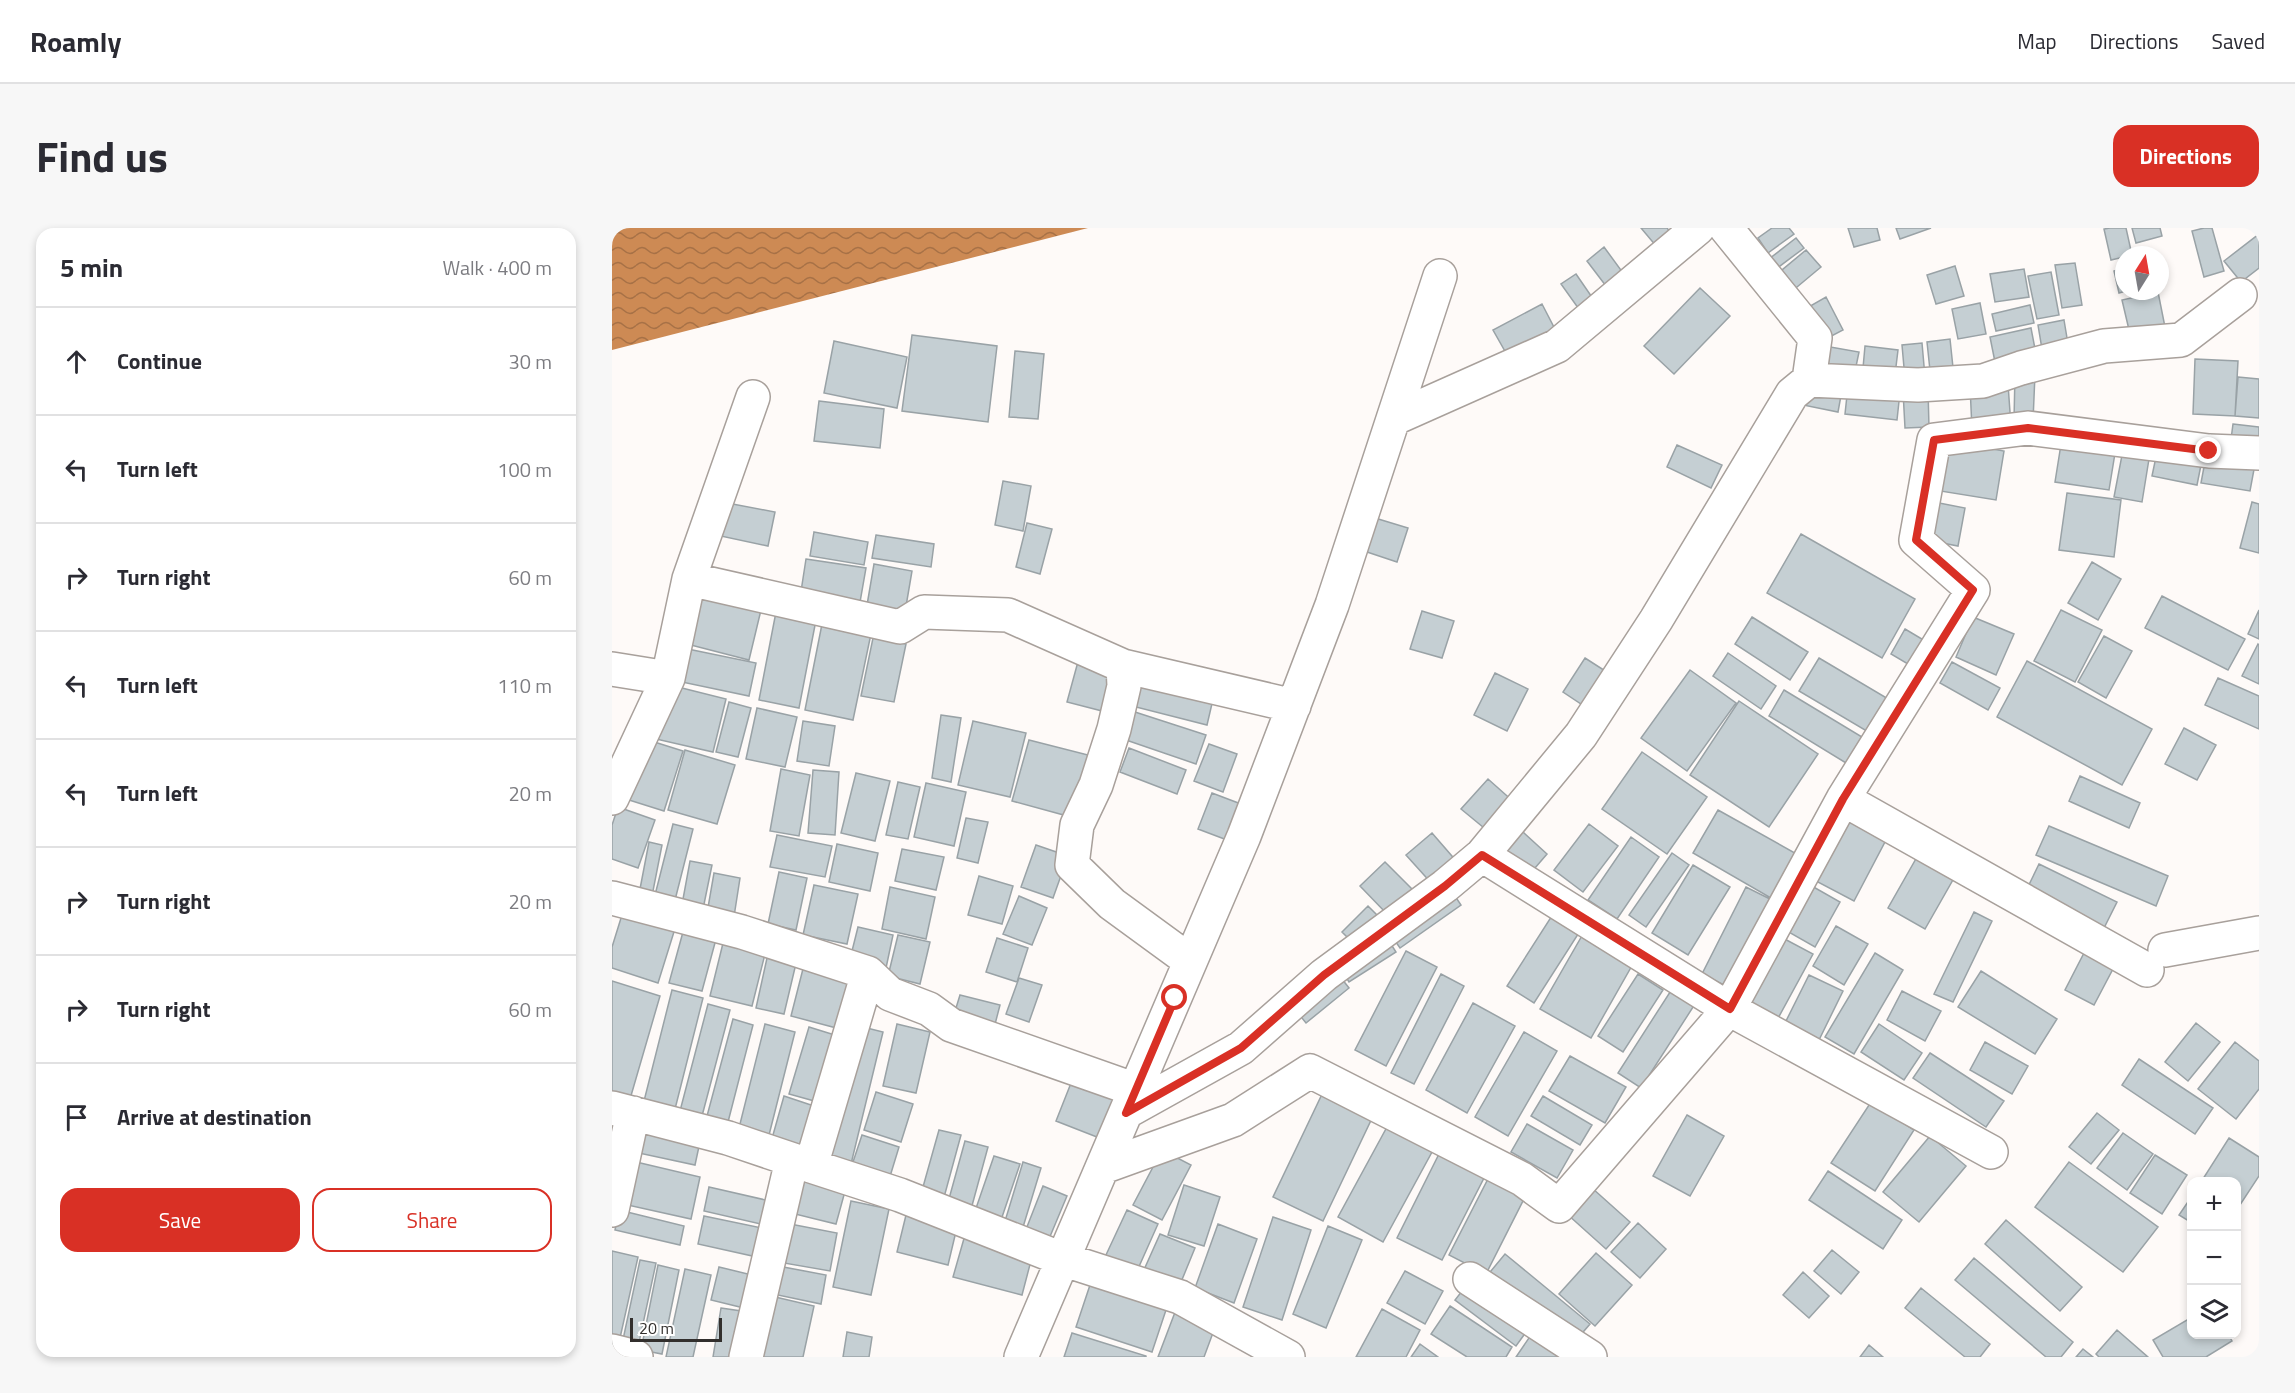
<!DOCTYPE html>
<meta charset="utf-8">
<style>
:root{--surface:#fff;--page:#f7f7f7;--text:#2b2b33;--muted:#7c7c81;--line:#e1e1e2;--accent:#d93025}
body{margin:0;font-family:"Titillium Web",sans-serif;background:var(--page);color:var(--text)}
.controls{position:absolute;right:18px;bottom:18px;display:grid;overflow:hidden;border-radius:12px;box-shadow:0 3px 9px #0003}
.controls button{width:54px;height:54px;display:grid;place-items:center;padding:0;border:0;border-bottom:2px solid var(--line);background:var(--surface);color:var(--text);font:30px sans-serif}
.compass{position:absolute;left:1503px;top:18px;width:54px;height:54px;border-radius:50%;background:var(--surface);box-shadow:0 3px 9px #0003;rotate:11deg}
.scale{position:absolute;left:18px;bottom:15px;width:92px;box-sizing:border-box;padding-left:6px;border:3px solid #322f2d;border-top:0;font-size:16px;line-height:21px;white-space:nowrap;color:#322f2d;-webkit-text-stroke:4px #fff;paint-order:stroke}
.stop{position:absolute;width:18px;height:18px;margin:-14px;border:4px solid #d93025;border-radius:50%;background:#fff}
.stop.end{background:#d93025;border-color:#fff;box-shadow:0 2px 6px #0008}
.list{margin:0;padding:0;list-style:none}
h2{display:flex;justify-content:space-between;align-items:center;height:78px;margin:0;padding:0 24px;font-size:26px}
h2 small{font-size:20px;font-weight:400;color:var(--muted)}
.list li{display:grid;grid-template-columns:39px 1fr auto;gap:18px;align-items:center;box-sizing:border-box;height:108px;padding:0 24px;border-top:2px solid var(--line)}
.list b{display:block;font-size:22px;white-space:nowrap}
.list em{font-size:20px;font-style:normal;color:var(--muted)}
.actions{display:flex;gap:12px;padding:18px 24px}
.actions a{flex:1;padding:14px 0;border:2px solid var(--accent);border-radius:18px;text-align:center;font-size:21px;color:var(--accent)}
.actions .main{background:var(--accent);color:#fff}
.icon{flex:none;width:33px;height:33px;fill:none;stroke:currentColor;stroke-width:2;stroke-linecap:round;stroke-linejoin:round}
.map{position:relative;flex:none;width:1647px;height:1129px;overflow:hidden;border-radius:18px}
header{display:flex;align-items:center;gap:36px;box-sizing:border-box;height:84px;padding:0 30px;background:var(--surface);border-bottom:2px solid var(--line)}
header strong{font-size:28px}
nav{display:flex;gap:33px;margin-inline-start:auto;font-size:21px}
.intro{display:flex;align-items:center;justify-content:space-between;box-sizing:border-box;height:144px;padding:0 36px}
h1{margin:0;font-size:42px}
.button{padding:15px 27px;border-radius:18px;background:var(--accent);color:#fff;font-size:21px;font-weight:700}
main{display:flex;gap:36px;padding:0 36px}
aside{flex:1;background:var(--surface);border-radius:18px;box-shadow:0 3px 9px #0003}
.map>svg:first-child{display:block}
.water{fill:url(#water-waves)}
.building{fill:#c5cfd3;stroke:#99a2a6;stroke-width:1.5}
.lines{fill:none;stroke-linecap:round;stroke-linejoin:round}
.minor-casing{stroke:#a8a09b;stroke-width:36}
.minor{stroke:#fff;stroke-width:33}
.route{stroke:#d93025;stroke-width:8}
</style>
<header>
<strong>Roamly</strong>
<nav><a>Map</a><a>Directions</a><a>Saved</a></nav>
</header>
<div class="intro"><h1>Find us</h1><a class="button">Directions</a></div>
<main>
<aside>
<h2>5 min<small>Walk · 400 m</small></h2>
<ul class="list">
<li><svg class="icon" aria-label="ahead" viewBox="0 0 24 24"><path d="M12 20V5M6 11l6-6 6 6"/></svg><div><b>Continue</b></div><em>30 m</em></li>
<li><svg class="icon" aria-label="left" viewBox="0 0 24 24"><path d="M17 20v-9H6M10 6l-5 5 5 5"/></svg><div><b>Turn left</b></div><em>100 m</em></li>
<li><svg class="icon" aria-label="right" viewBox="0 0 24 24"><path d="M7 20v-9h11M14 6l5 5-5 5"/></svg><div><b>Turn right</b></div><em>60 m</em></li>
<li><svg class="icon" aria-label="left" viewBox="0 0 24 24"><path d="M17 20v-9H6M10 6l-5 5 5 5"/></svg><div><b>Turn left</b></div><em>110 m</em></li>
<li><svg class="icon" aria-label="left" viewBox="0 0 24 24"><path d="M17 20v-9H6M10 6l-5 5 5 5"/></svg><div><b>Turn left</b></div><em>20 m</em></li>
<li><svg class="icon" aria-label="right" viewBox="0 0 24 24"><path d="M7 20v-9h11M14 6l5 5-5 5"/></svg><div><b>Turn right</b></div><em>20 m</em></li>
<li><svg class="icon" aria-label="right" viewBox="0 0 24 24"><path d="M7 20v-9h11M14 6l5 5-5 5"/></svg><div><b>Turn right</b></div><em>60 m</em></li>
<li><svg class="icon" aria-label="arrive" viewBox="0 0 24 24"><path d="M6 21V4h12l-3 4 3 4H6"/></svg><div><b>Arrive at destination</b></div></li>
</ul>
<div class="actions"><a class="main">Save</a><a>Share</a></div>
</aside>
<div class="map">
<svg width="1647" height="1129" viewBox="0 0 1647 1129">
<defs>
<pattern id="water-waves" width="16" height="10" patternUnits="userSpaceOnUse" patternTransform="scale(1.5)"><rect width="16" height="10" fill="#cd8a54"/><path d="M0 5q4-4 8 0t8 0" fill="none" stroke="#a77146"/></pattern>
</defs>
<rect width="100%" height="100%" fill="#fefaf8"/>
<path class="water" d="M0,0H476L0,122Z"/>
<path class="building" d="M1029,0H1055L1065,12L1050,25Z
M1160,0H1177L1182,6L1156,25L1146,10Z
M1236,0H1265L1268,12L1242,19Z
M1284,0H1319L1288,11Z
M1498,0H1514L1520,27H1512V29L1499,32L1492,1Z
M1520,0H1548L1550,8L1524,15Z
M1592,0H1600L1612,43L1592,49L1580,3Z
M1647,6V40L1629,54L1612,33Z
M1184,10L1192,20L1164,41L1157,31Z
M992,19L1014,49L997,62L975,33Z
M1194,22L1209,39L1179,64L1165,46Z
M1463,35L1470,77L1450,80L1443,37Z
M1343,38L1352,68L1324,76L1315,47Z
M1512,40V63H1514L1507,65L1502,43Z
M1412,41L1417,69L1383,74L1378,46Z
M1439,44L1447,87L1425,91L1416,48Z
M964,46L984,75L969,84L949,56Z
M1088,60L1118,88L1062,146L1032,118Z
M1546,64L1553,99L1518,106L1510,72Z
M1214,69L1231,102L1210,113L1193,81Z
M1368,75L1374,106L1346,111L1340,81Z
M930,76L946,107L898,132L881,102Z
M1418,77L1422,95L1384,103L1380,86Z
M1452,92L1457,122L1431,127L1426,97Z
M1419,100L1424,126L1383,134L1378,109Z
M300,107L385,118L376,194L290,183Z
M1338,111L1342,149L1319,152L1315,114Z
M222,113L295,129L285,180L212,165Z
M1310,115L1313,149L1293,151L1290,117Z
M1207,117L1247,124L1241,153L1202,146Z
M1253,118L1286,122L1282,155L1250,151Z
M403,123L432,126L426,191L397,189Z
M1583,131L1626,133L1623,188L1581,186Z
M1403,146H1423L1421,193L1402,192Z
M1626,149L1647,151V190L1623,188Z
M1195,156L1230,162L1226,184L1191,177Z
M1396,156L1399,198L1360,201L1358,158Z
M1236,158L1288,164L1285,192L1233,186Z
M1316,162L1317,199L1293,200L1291,163Z
M207,173L272,181L268,220L202,213Z
M1621,196L1647,199V222L1618,219Z
M1450,210L1504,219L1497,262L1443,254Z
M1331,212L1392,223L1384,272L1322,262Z
M1065,217L1110,237L1099,260L1055,239Z
M1545,224L1590,232L1585,257L1540,248Z
M1510,227L1537,231L1530,274L1502,269Z
M1594,228L1643,236L1638,263L1589,255Z
M391,253L419,258L411,303L383,297Z
M1455,265L1509,272L1502,329L1447,322Z
M1317,273L1353,280L1346,318L1310,311Z
M110,274L163,284L156,318L104,307Z
M1640,274L1647,276V325L1628,320Z
M763,290L796,300L785,334L752,323Z
M415,295L440,301L428,346L404,339Z
M202,304L256,314L252,337L198,328Z
M1189,306L1303,371L1270,430L1155,365Z
M264,307L322,316L319,339L260,330Z
M194,331L254,340L247,380L188,370Z
M1480,334L1509,351L1486,392L1456,375Z
M262,336L300,343L292,390L254,383Z
M84,366L149,382L137,432L71,415Z
M1550,368L1633,411L1616,442L1533,400Z
M1449,382L1490,402L1463,454L1422,433Z
M1647,382V411L1636,406Z
M810,383L842,393L830,430L798,421Z
M164,384L204,392L187,480L147,472Z
M1140,389L1196,424L1178,452L1123,416Z
M1361,389L1402,406L1384,447L1344,429Z
M211,391L260,401L241,492L193,482Z
M1293,401L1320,417L1306,442L1279,426Z
M1492,408L1520,423L1494,470L1466,454Z
M261,410L294,416L282,474L249,468Z
M1646,416L1647,417V456L1630,448Z
M71,420L144,435L137,468L65,453Z
M1116,425L1164,458L1149,481L1101,448Z
M467,430L506,440L494,484L455,474Z
M973,430L998,446L975,480L951,464Z
M1207,430L1278,472L1258,505L1187,463Z
M1415,433L1540,501L1510,557L1385,489Z
M1340,434L1388,460L1376,482L1328,455Z
M1078,442L1124,475L1075,543L1029,510Z
M883,445L916,461L895,503L862,487Z
M531,449L602,467L595,497L524,479Z
M1606,450L1647,468V501L1593,477Z
M58,457L114,471L101,524L44,511Z
M1172,462L1250,509L1234,535L1157,488Z
M1127,473L1206,526L1157,599L1078,547Z
M117,474L139,480L126,529L104,524Z
M145,480L185,489L173,539L134,531Z
M523,484L594,507L584,536L514,512Z
M329,487L349,490L339,554L320,550Z
M191,493L223,498L217,538L185,533Z
M361,493L414,505L398,569L346,557Z
M1572,500L1604,517L1585,552L1553,536Z
M36,512L71,523L52,583L17,572Z
M417,512L476,527L459,589L400,573Z
M597,516L625,526L611,564L582,553Z
M517,520L574,542L565,566L508,544Z
M73,522L123,537L105,596L56,582Z
M1030,524L1095,569L1055,626L990,581Z
M169,541L198,547L187,608L158,603Z
M201,542L227,544L223,607L196,605Z
M244,545L278,553L263,613L229,605Z
M1468,548L1528,575L1517,600L1457,573Z
M876,551L903,575L877,604L849,581Z
M286,554L308,559L296,611L274,607Z
M314,555L354,564L342,618L302,609Z
M600,565L629,576L615,612L586,601Z
M6,579L43,592L26,640L0,631V597Z
M1106,582L1190,629L1164,673L1081,625Z
M354,590L376,594L366,635L345,630Z
M1234,591L1274,612L1242,673L1202,652Z
M901,595L935,626L917,647L882,617Z
M61,596L81,601L62,676L42,671Z
M977,596L1006,618L971,664L942,642Z
M1437,598L1556,648L1544,678L1424,627Z
M820,605L846,635L821,657L794,627Z
M165,607L220,618L213,649L158,639Z
M1019,609L1047,629L1005,691L976,672Z
M37,614L50,617L41,663L28,661Z
M225,616L266,625L258,663L217,654Z
M424,617L456,628L441,670L409,659Z
M290,621L332,629L324,662L283,653Z
M1060,625L1077,637L1034,699L1017,687Z
M1305,629L1342,650L1313,701L1276,680Z
M78,633L100,637L90,686L69,682Z
M773,634L801,662L775,686L748,658Z
M1427,636L1505,674L1491,702L1413,665Z
M1081,637L1118,659L1076,727L1040,705Z
M167,644L195,650L184,702L156,696Z
M102,645L128,650L121,695L94,691Z
M367,648L401,658L390,696L356,687Z
M1191,653L1228,674L1203,719L1166,698Z
M202,657L246,666L235,716L191,707Z
M278,659L323,669L314,711L270,701Z
M837,659L849,677L788,720L776,703Z
M1134,659L1162,673L1118,760L1090,746Z
M407,668L435,680L420,717L391,706Z
M14,674L66,691L46,755L0,740V719Z
M756,678L767,689L741,715L730,704Z
M943,683L970,700L922,775L895,758Z
M1362,684L1380,693L1341,774L1322,766Z
M74,693L107,700L90,763L57,755Z
M1224,698L1256,716L1232,757L1201,738Z
M246,699L281,707L274,740L238,731Z
M971,706L1022,734L979,810L928,781Z
M113,707L155,718L140,778L98,768Z
M286,707L318,714L308,756L276,748Z
M1167,708L1201,726L1164,794L1131,776Z
M385,710L416,720L405,754L374,744Z
M775,710L784,724L737,754L729,741Z
M157,721L186,727L172,786L144,780Z
M794,723L825,739L774,838L743,822Z
M1473,723L1502,739L1482,777L1453,762Z
M1263,725L1291,742L1242,826L1213,809Z
M193,733L246,746L232,802L179,788Z
M1369,743L1445,791L1423,826L1346,779Z
M726,746L737,760L694,795L682,780Z
M829,746L852,758L802,856L779,845Z
M1026,746L1051,762L1011,824L986,808Z
M1197,747L1231,763L1206,814L1172,797Z
M407,750L430,757L417,794L394,786Z
M0,753L48,768L16,878L0,873Z
M1060,761L1083,776L1029,860L1006,845Z
M60,762L91,770L62,885L31,877Z
M1290,763L1329,783L1313,813L1275,792Z
M348,767L388,777L381,804L340,793Z
M861,775L903,798L855,885L814,862Z
M96,776L118,782L90,888L68,883Z
M121,791L141,797L116,894L95,888Z
M1584,795L1608,814L1576,853L1553,834Z
M153,796L183,804L157,907L127,900Z
M285,796L318,804L304,865L271,858Z
M1267,796L1310,825L1292,852L1249,824Z
M243,797L271,804L239,936L211,929Z
M197,799L226,808L206,874L177,866Z
M912,804L945,823L896,908L863,889Z
M1373,814L1416,838L1400,866L1358,842Z
M1623,814L1647,833V861L1624,891L1586,861Z
M1318,825L1392,873L1374,899L1301,850Z
M958,828L1014,859L993,895L937,863Z
M1527,831L1601,880L1583,906L1510,857Z
M463,845L509,863L490,911L444,893Z
M712,862L762,886L711,993L661,969Z
M264,864L301,876L289,914L252,902Z
M172,868L208,880L195,924L159,914Z
M931,868L980,897L968,917L919,888Z
M1259,874L1302,902L1263,963L1219,935Z
M1485,885L1507,902L1479,936L1457,919Z
M1075,887L1112,908L1078,968L1041,948Z
M28,895L89,909L83,937L22,924Z
M915,896L961,922L945,950L899,924Z
M775,899L820,924L771,1014L726,989Z
M327,902L349,907L331,973L309,966Z
M1511,905L1541,926L1515,962L1485,940Z
M250,907L287,919L276,955L238,943Z
M1318,908L1354,938L1307,994L1271,964Z
M1617,910L1647,929V948L1624,983V954H1589Z
M353,913L376,919L358,985L335,978Z
M550,922L579,937L550,992L521,977Z
M827,926L873,948L830,1032L785,1010Z
M1543,927L1575,947L1550,986L1518,965Z
M382,928L408,936L387,998L361,989Z
M20,933L88,949L79,991L11,976Z
M411,934L429,940L408,1009L390,1003Z
M1457,934L1546,999L1511,1044L1423,979Z
M1216,943L1290,992L1271,1021L1197,972Z
M189,944L235,956L224,996L179,985Z
M878,947L915,965L874,1046L837,1027Z
M572,957L608,969L592,1018L556,1007Z
M431,958L455,968L434,1018L411,1009Z
M97,959L158,973L153,997L92,983Z
M980,960L1018,994L994,1021L955,986Z
M1580,968V995L1567,987Z
M239,973L277,981L259,1067L221,1059Z
M7,982L72,998L68,1017L3,1002Z
M515,982L546,996L525,1043L493,1029Z
M295,983L346,995L336,1037L285,1024Z
M92,988L150,1000L145,1029L86,1016Z
M661,989L699,1002L670,1092L631,1079Z
M1394,992L1470,1059L1448,1083L1373,1016Z
M173,995L225,1005L218,1043L166,1034Z
M1026,995L1054,1021L1028,1050L999,1024Z
M606,996L645,1011L622,1075L583,1060Z
M716,998L750,1012L714,1100L681,1086Z
M548,1006L583,1020L567,1059L531,1044Z
M353,1007L421,1025L410,1067L341,1049Z
M1220,1022L1247,1044L1229,1066L1202,1043Z
M0,1023L26,1029L6,1119L0,1117Z
M984,1025L1020,1057L983,1098L947,1066Z
M893,1026L978,1096L953,1125L869,1055Z
M1362,1030L1461,1114L1449,1129H1434L1343,1052Z
M28,1032L44,1035L25,1124L9,1121Z
M46,1037L67,1042L50,1126L29,1122Z
M166,1038L214,1047L209,1076L161,1066Z
M107,1039L140,1047L132,1080L99,1072Z
M73,1041L99,1047L81,1129H54Z
M793,1043L831,1063L813,1096L775,1075Z
M1191,1044L1217,1068L1197,1090L1171,1067Z
M479,1054L555,1079L540,1124L464,1099Z
M857,1054L917,1100L904,1118L843,1072Z
M1309,1060L1378,1116L1368,1129H1353L1293,1080Z
M159,1068L202,1078L191,1129H145Z
M838,1078L900,1119L894,1129H855L819,1106Z
M565,1079L605,1094L592,1129H546Z
M109,1080L136,1084L128,1129H101Z
M770,1081L808,1102L794,1129H744Z
M1580,1089V1106H1616L1620,1113L1594,1129H1551L1541,1112Z
M1505,1102L1536,1129H1487L1484,1126Z
M235,1104L260,1109L257,1129H231Z
M921,1104L956,1129H904Z
M460,1105L534,1128V1129H452Z
M808,1116L826,1129H799Z
M1257,1117L1271,1129H1248Z
M1471,1121L1481,1129H1464Z"/>
<g class="lines">
<g class="minor-casing">
<path id="minor" d="M1114,0L1203,110L1197,152
M781,191L945,118L1086,0
M77,351L288,399L312,384L396,387L511,438L512,458L502,501L484,557L465,597L460,637L500,676L578,733
M511,438L682,478
M0,441L56,450
M0,570L56,450L77,351L141,169
M870,627L1117,781L1379,924
M0,670L130,704L256,745L278,766L317,781L339,797L524,862
M1553,722L1647,705
M1535,742L1231,571L1361,362L1304,312L1322,212L1416,200L1597,223L1647,225
M0,880L116,910L199,938L288,967L450,1031L568,1069L676,1129
M514,884L629,820L712,747L833,658L870,627L969,507L1044,392L1180,166L1197,152L1306,157L1371,153L1409,140L1492,118L1569,112L1628,67
M199,938L256,745
M491,939L621,892L698,843L910,951L947,978L1117,781L1231,571
M0,982L21,885
M858,1051L978,1129
M0,1123L24,1129
M134,1129L180,932
M409,1129L632,608L720,377L828,48"/>
</g>
<use href="#minor" class="minor"/>
</g>
<g class="lines">
<path class="route" d="M563,770L514,885L629,820L712,747L833,658L870,627L1118,781L1231,571L1361,362L1304,312L1322,212L1416,200L1597,223"/>
</g>
</svg>
<div class="controls">
<button>+</button>
<button>−</button>
<button><svg class="icon" aria-label="layers" viewBox="0 0 24 24"><path d="M12 4l9 5-9 5-9-5zM3 14l9 5 9-5"/></svg></button>
</div>
<svg class="compass" viewBox="-18 -18 36 36"><path d="M0-13l5 13h-10z" fill="#e53935"/><path d="M0 13l5-13h-10z" fill="#7c7c81"/></svg>
<div class="scale">20 m</div>
<div class="stop" style="left:563px;top:770px"></div>
<div class="stop end" style="left:1597px;top:223px"></div>
</div>
</main>
